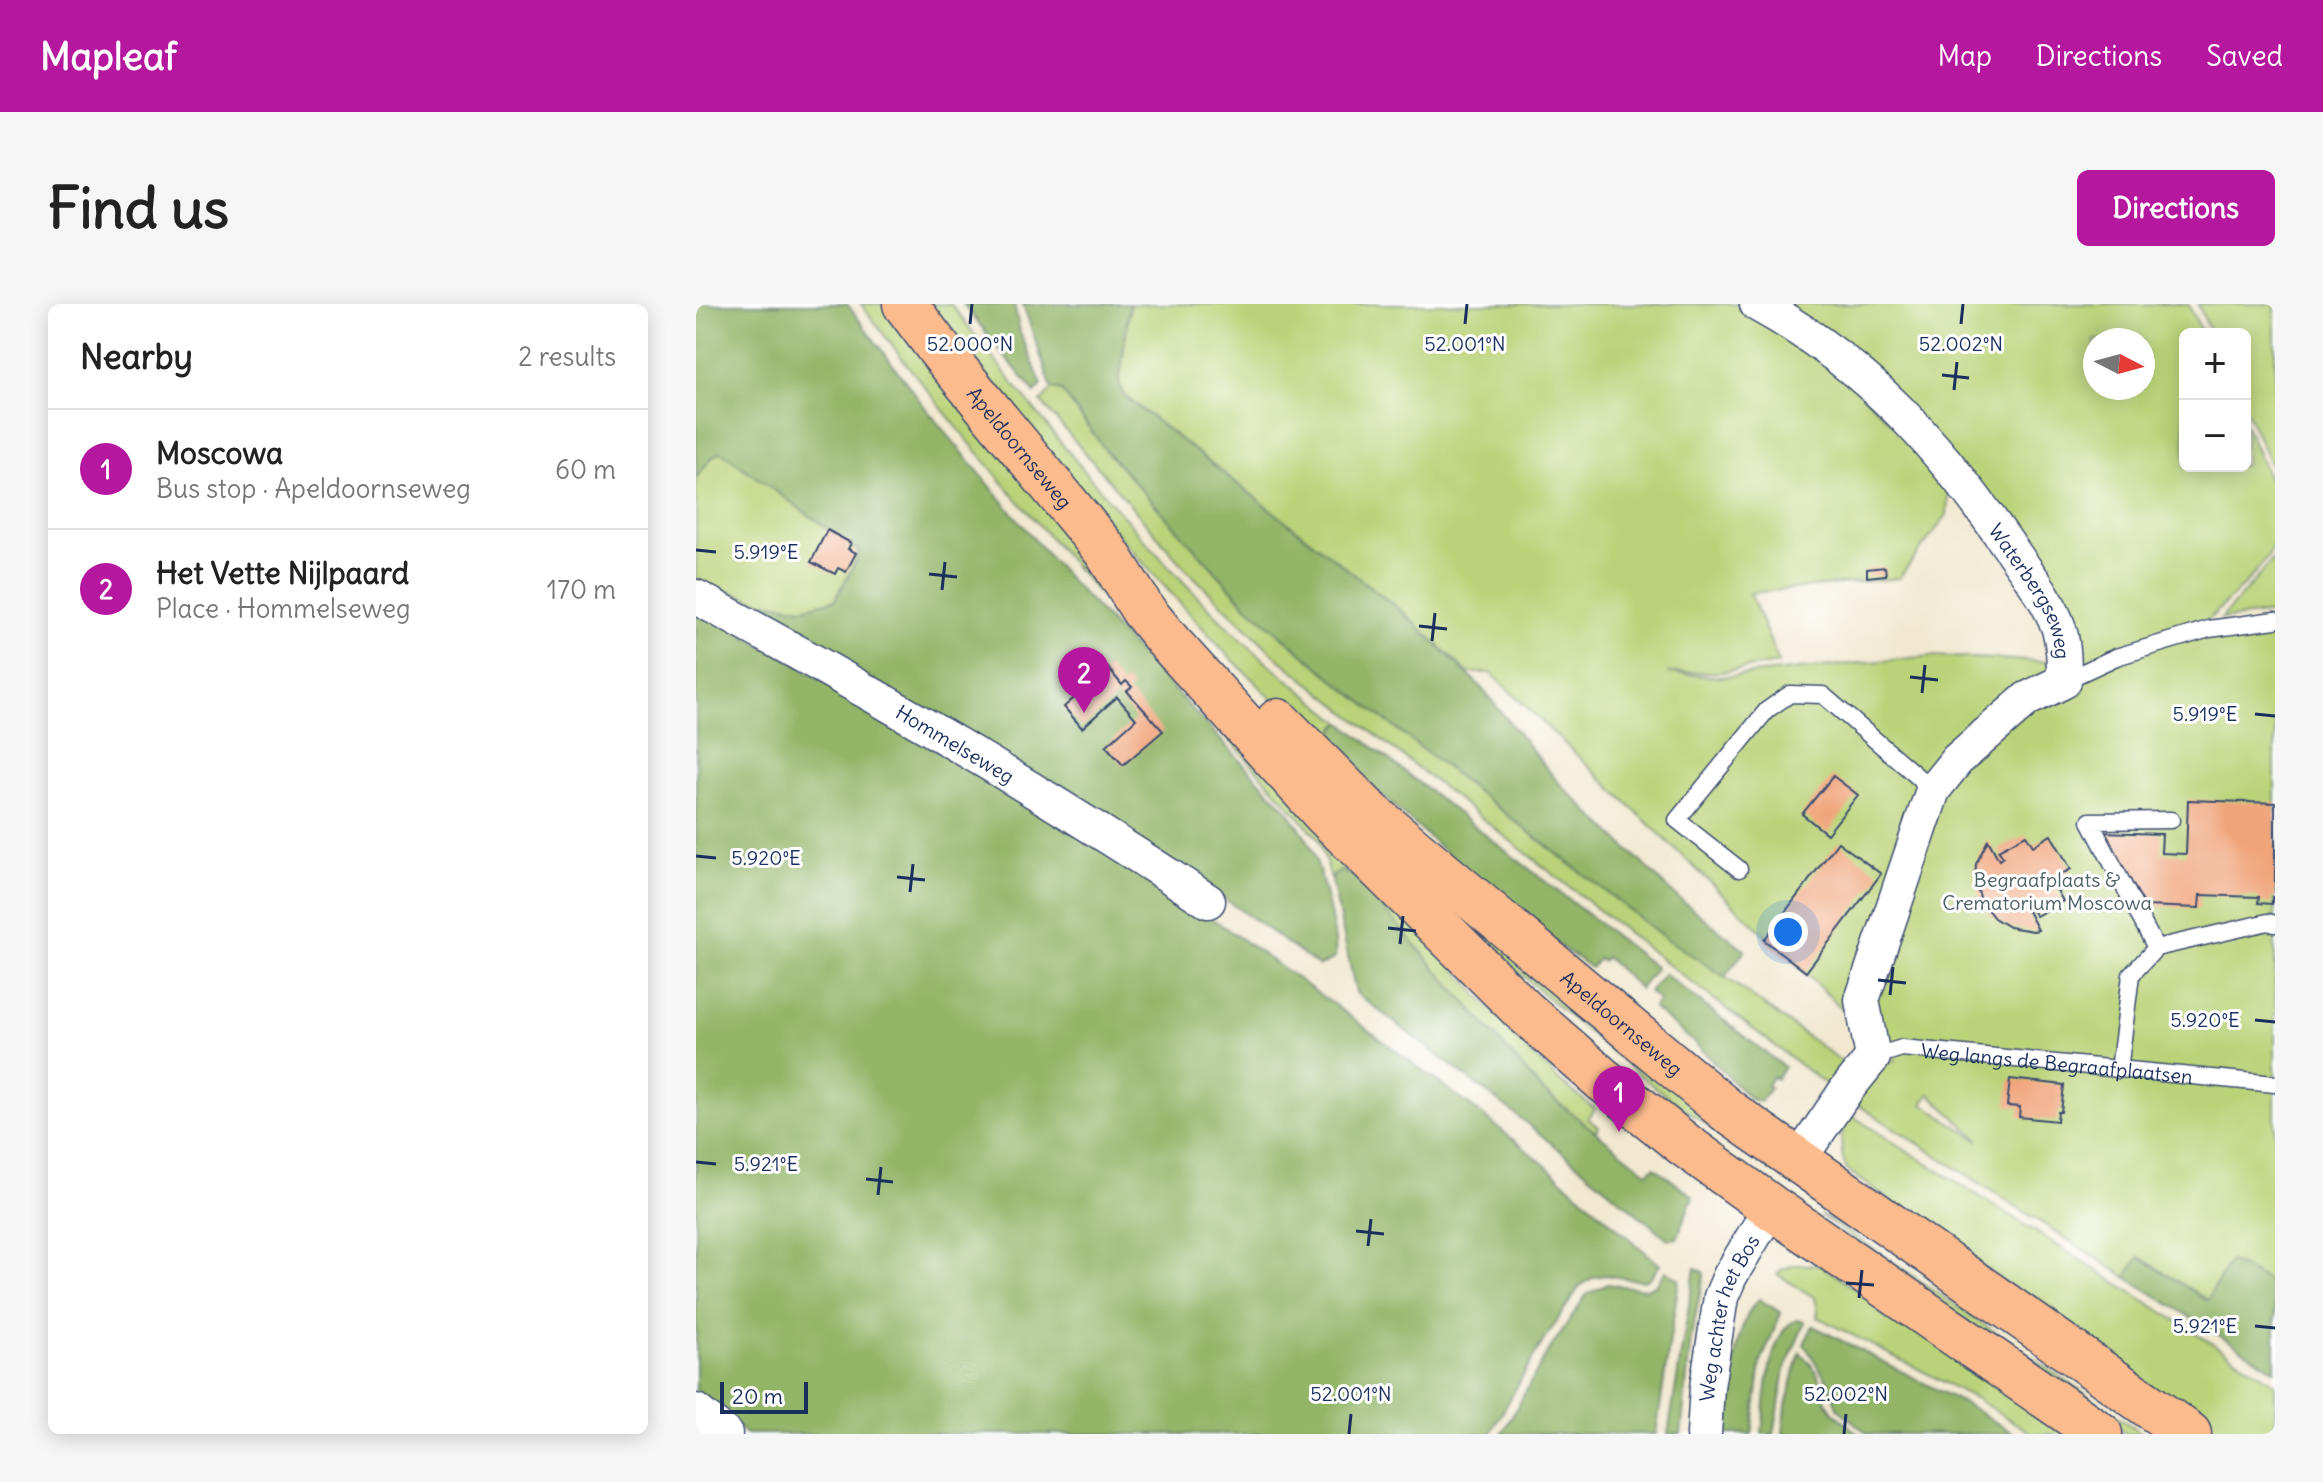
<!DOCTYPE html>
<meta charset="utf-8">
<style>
:root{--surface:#fff;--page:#f6f6f6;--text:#222;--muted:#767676;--line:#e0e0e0;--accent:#b5179e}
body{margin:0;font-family:Delius,sans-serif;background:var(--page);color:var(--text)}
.controls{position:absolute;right:24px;top:24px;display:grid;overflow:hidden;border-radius:12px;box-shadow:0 4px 20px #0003}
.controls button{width:72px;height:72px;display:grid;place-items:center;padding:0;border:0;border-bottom:2px solid var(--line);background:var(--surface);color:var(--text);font:40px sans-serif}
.compass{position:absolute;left:1387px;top:24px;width:72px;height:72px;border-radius:50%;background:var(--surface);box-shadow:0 4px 20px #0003;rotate:96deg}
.scale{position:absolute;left:24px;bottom:20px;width:88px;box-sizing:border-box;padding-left:8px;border:4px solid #1b2f5e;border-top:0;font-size:22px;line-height:28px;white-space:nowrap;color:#1b2f5e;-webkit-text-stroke:6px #fff;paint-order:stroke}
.you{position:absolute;left:1092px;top:628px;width:28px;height:28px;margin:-20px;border:6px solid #fff;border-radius:50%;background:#1a73e8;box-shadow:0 0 0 12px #1a73e833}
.badge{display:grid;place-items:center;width:52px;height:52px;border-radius:50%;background:var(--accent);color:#fff;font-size:26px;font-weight:700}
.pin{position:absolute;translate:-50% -66px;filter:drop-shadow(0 2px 4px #0008)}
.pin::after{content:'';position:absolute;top:42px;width:28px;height:24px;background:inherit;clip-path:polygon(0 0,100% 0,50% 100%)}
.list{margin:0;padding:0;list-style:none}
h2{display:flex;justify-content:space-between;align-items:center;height:104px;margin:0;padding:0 32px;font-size:34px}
h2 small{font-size:26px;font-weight:400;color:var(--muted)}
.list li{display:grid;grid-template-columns:52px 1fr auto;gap:24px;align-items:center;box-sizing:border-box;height:120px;padding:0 32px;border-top:2px solid var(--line)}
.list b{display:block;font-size:30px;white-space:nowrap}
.list p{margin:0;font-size:26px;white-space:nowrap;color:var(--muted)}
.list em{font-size:26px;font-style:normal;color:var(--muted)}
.map{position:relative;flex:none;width:1579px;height:1130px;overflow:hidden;border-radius:12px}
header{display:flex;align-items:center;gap:48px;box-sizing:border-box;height:112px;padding:0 40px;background:var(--accent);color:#fff}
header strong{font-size:38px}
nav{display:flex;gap:44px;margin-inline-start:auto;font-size:28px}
.intro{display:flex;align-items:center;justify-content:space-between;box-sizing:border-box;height:192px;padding:0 48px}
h1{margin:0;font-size:56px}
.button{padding:20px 36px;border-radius:12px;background:var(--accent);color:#fff;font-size:28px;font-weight:700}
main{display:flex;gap:48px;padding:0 48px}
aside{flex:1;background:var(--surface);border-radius:12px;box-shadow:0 4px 20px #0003}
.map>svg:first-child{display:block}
.green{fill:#bad378;stroke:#6a816b;stroke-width:2;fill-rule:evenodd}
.forest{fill:#93b568;stroke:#577263;stroke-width:2}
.building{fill:#f0a47a}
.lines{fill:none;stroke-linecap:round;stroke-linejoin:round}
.lane-casing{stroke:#3b4b6f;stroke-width:19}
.street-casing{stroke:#3b4b6f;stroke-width:37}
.primary-casing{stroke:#3b4b6f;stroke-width:47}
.lane{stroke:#fff;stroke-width:16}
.street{stroke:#fff;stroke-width:34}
.primary{stroke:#fbbb8d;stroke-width:44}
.ticks{fill:none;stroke:#1b2f5e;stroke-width:3}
.labels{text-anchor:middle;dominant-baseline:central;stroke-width:6;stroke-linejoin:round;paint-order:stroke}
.street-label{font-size:20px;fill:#1b2f5e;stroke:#fff}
.park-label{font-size:20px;fill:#4b6066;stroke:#fff}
.ticks-label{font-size:20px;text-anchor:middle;fill:#1b2f5e;stroke:#fff;stroke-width:6;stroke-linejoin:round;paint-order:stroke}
</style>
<header>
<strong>Mapleaf</strong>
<nav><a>Map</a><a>Directions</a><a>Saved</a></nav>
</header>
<div class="intro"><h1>Find us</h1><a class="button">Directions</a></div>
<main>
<aside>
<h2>Nearby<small>2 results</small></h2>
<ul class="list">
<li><span class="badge">1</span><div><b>Moscowa</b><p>Bus stop · Apeldoornseweg</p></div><em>60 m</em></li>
<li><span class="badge">2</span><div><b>Het Vette Nijlpaard</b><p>Place · Hommelseweg</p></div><em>170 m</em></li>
</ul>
</aside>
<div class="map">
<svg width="1579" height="1130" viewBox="0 0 1579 1130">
<rect width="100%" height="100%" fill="#fff"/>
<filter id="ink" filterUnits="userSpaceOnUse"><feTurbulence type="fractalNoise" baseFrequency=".0125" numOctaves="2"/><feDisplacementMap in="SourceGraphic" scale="16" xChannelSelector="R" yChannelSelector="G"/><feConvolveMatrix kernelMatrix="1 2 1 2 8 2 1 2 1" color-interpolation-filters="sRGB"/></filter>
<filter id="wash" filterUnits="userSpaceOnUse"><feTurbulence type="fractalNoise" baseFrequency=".006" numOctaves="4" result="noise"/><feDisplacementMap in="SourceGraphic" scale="32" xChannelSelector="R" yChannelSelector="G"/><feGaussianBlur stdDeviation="1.8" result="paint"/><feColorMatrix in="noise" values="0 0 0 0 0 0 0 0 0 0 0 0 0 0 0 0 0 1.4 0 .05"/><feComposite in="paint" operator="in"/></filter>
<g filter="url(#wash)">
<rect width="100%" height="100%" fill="#f1e8cf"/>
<path class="green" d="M165,0H186L268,106L828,743L865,778L899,805L892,815L903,823L898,829L846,786L654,568L644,567L637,572L636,577L622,534C466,359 305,189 165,0Z
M232,0H255C337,106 421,212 516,307C556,348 601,383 646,419L640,422L634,452L527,346L428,238Z
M434,0H1045L1110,36L1253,175L1251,211L1203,274L1054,289L1083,359L1025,368L971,369L1025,373L1235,352L1378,359L1312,228L1075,0H1492L1507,30H1489V162H1549V121L1575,179L1579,199V237L1572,253L1551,278L1511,317L1457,332L1418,347L1579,322V993L1511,996L1444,953L1430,973L1159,799L1187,762L1200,756L795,369H772L709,310L427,91L423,78ZM1399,36H1447V84H1399ZM1234,790L1282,835V836L1227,800Z
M1502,0H1579V170L1549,104V30H1515Z
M356,85L366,87L411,148L551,302L643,380L968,633L1029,673L1148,759L1132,782L969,658L584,356L490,265L345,98Z
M25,147L163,247L160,257L139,296L107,304L61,297L7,279L0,274V174L18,151Z
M1579,253V309L1525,315Z
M619,474L1039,832L1034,838L956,781L887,724L708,569Z
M1153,810L1579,1079V1130H1522L1150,865C1143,844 1144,829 1153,810Z
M1124,911L1139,918L1447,1130H1431L1401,1111Z
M1099,961H1124L1376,1130H1337L1279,1094L1121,1013L1122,1007L1119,994L1081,970L1085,966Z"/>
<path class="forest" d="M0,0H151L231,106L359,260L590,505C598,516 606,526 612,537C622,558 643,632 639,654L623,662L519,588L0,279V274L8,279L61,297L107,304L139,296L160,257L163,247L25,148L18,151L0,174Z
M267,0H318L324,28L346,81L339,89Z
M327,0H434L423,78L427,91L709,310L783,381L861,477L980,592L1049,646L1029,673L968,633L643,380L551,302L411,148L366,87L356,85Z
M0,305L88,353L504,606L640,702L780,806L849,861L964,961L954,974L948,977L909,971L898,973L884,982L843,1044L794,1130H50L0,1092Z
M646,419L960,664L944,685L910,653L906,657L902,655L895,664L821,612L632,443C633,433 636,424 646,419Z
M644,567L659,572L846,786L952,869L958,863L997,892L981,934L972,935L828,817L660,689L636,577L637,572Z
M968,670L1088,763L1080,775L1076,773L1071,781L1074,784L1064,798L1054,795L1000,740L957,704L963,696L953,688Z
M1443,953L1511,996L1534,957L1579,980V1066L1430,973Z
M999,964L1007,968L1008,971L995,1033L985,1130H972Z
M970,967L983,975L960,1130H806L850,1051L891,990L911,980L950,985L959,981Z
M1063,995L1085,1009L1065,1058L1056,1130H1030C1032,1097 1038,1017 1063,995Z
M1101,1016L1109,1018L1089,1065L1078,1130H1066C1069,1103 1071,1026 1101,1016Z
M1117,1022L1273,1102L1319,1130H1172L1141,1104L1132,1078L1108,1040Z
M1104,1048L1121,1068L1130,1097L1137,1108L1162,1130H1087L1090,1101Z"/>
<g id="blocks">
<path class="building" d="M131,226L155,239L152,245L160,249L150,268L142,264L139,270L115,258Z
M1189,263L1190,271L1171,273V265Z
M412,364L426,381L430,377L436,383L431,387L467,427L427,461L410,442L440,415L421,393L386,424L368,403Z
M1137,472L1162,491L1131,530L1106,510Z
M1492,496L1579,499V594L1576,593V600L1562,599L1563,593L1504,591L1503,604L1449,602L1407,528L1466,530L1465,549L1490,550Z
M1330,531L1337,542L1355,531L1375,565L1355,576L1367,597L1340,612L1335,605L1332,607L1342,626L1337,627L1313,623L1298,614L1286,599L1279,578L1280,560L1292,536L1303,556L1307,553L1302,546Z
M1142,538L1185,570L1110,668L1068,636Z
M1314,775L1368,781L1365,808H1362L1361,817L1323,813L1324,803L1311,802Z"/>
</g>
</g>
<g filter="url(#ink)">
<use href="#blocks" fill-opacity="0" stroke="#3b4b6f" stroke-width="2"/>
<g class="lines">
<g class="lane-casing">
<g id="lane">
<path d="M1368,377L1420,353L1513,325L1579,316"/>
<path d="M1043,565L981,516L1071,406L1094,390L1127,391L1237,486"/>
<path d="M1460,644L1394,517L1475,516"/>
<path id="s1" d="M1177,753L1206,744L1579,780"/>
<path d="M1423,766L1435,671L1460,644L1572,618L1579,620"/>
</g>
</g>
<g class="street-casing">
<g id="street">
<path id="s2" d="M1061,0C1172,61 1243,141 1314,244C1331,269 1352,294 1362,322C1368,339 1368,359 1368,377L1331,395L1261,456L1237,486L1166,696L1177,753L1151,785L1102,857"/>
<path id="s3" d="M0,293C175,387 346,488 512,597"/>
<path d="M0,1107L29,1130"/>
<path id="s4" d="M1008,1130L1011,1083L1025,993L1034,972L1075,903"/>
</g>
</g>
<g class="primary-casing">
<g id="primary">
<path id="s5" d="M209,0L246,49L410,247L447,306L472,337L627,508L827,706L906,775L989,841L1075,903L1404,1130"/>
<path id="s6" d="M582,417L672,507L1033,808L1493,1130"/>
</g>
</g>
<use href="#lane" class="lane"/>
<use href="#street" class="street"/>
<use href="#primary" class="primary"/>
</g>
</g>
<path class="ticks" d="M274,20L276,0M769,20L771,0M1265,20L1267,0M1246,71L1273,74M1258,86L1261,58M0,246L20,248M233,270L261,273M246,286L249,258M723,322L751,325M736,337L739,309M1214,373L1242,376M1226,389L1229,361M1559,410L1579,412M0,552L20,554M201,573L229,576M214,588L217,560M692,624L720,627M704,640L707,612M1182,676L1210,679M1194,691L1197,663M1559,716L1579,718M0,858L20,860M170,875L197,878M182,891L185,863M660,927L688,930M672,942L675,915M1150,979L1178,981M1163,994L1166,966M1559,1022L1579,1024M653,1130L655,1110M1148,1130L1150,1110"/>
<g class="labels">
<g class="street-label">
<text stroke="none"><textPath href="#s5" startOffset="184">Apeldoornseweg</textPath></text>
<text stroke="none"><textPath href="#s2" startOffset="404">Waterbergseweg</textPath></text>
<text stroke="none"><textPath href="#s3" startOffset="298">Hommelseweg</textPath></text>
<text stroke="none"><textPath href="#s6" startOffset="458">Apeldoornseweg</textPath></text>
<text stroke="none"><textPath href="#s1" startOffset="186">Weg langs de Begraafplaatsen</textPath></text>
<text stroke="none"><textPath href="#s4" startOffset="120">Weg achter het Bos</textPath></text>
</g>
<g class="park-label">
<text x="1351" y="575">Begraafplaats &amp;<tspan x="1351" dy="23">Crematorium Moscowa</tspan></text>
</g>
</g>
<g class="ticks-label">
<text x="274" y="47">52.000°N</text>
<text x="769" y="47">52.001°N</text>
<text x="1265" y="47">52.002°N</text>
<text x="70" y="255">5.919°E</text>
<text x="1509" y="417">5.919°E</text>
<text x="70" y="561">5.920°E</text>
<text x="1509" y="723">5.920°E</text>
<text x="70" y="867">5.921°E</text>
<text x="1509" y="1029">5.921°E</text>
<text x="655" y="1097">52.001°N</text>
<text x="1150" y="1097">52.002°N</text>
</g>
</svg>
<div class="controls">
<button>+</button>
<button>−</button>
</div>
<svg class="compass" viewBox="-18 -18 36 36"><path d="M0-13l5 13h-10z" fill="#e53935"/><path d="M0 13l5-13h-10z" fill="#767676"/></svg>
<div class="scale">20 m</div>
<div class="you"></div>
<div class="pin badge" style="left:923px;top:828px">1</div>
<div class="pin badge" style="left:388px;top:409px">2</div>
</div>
</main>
